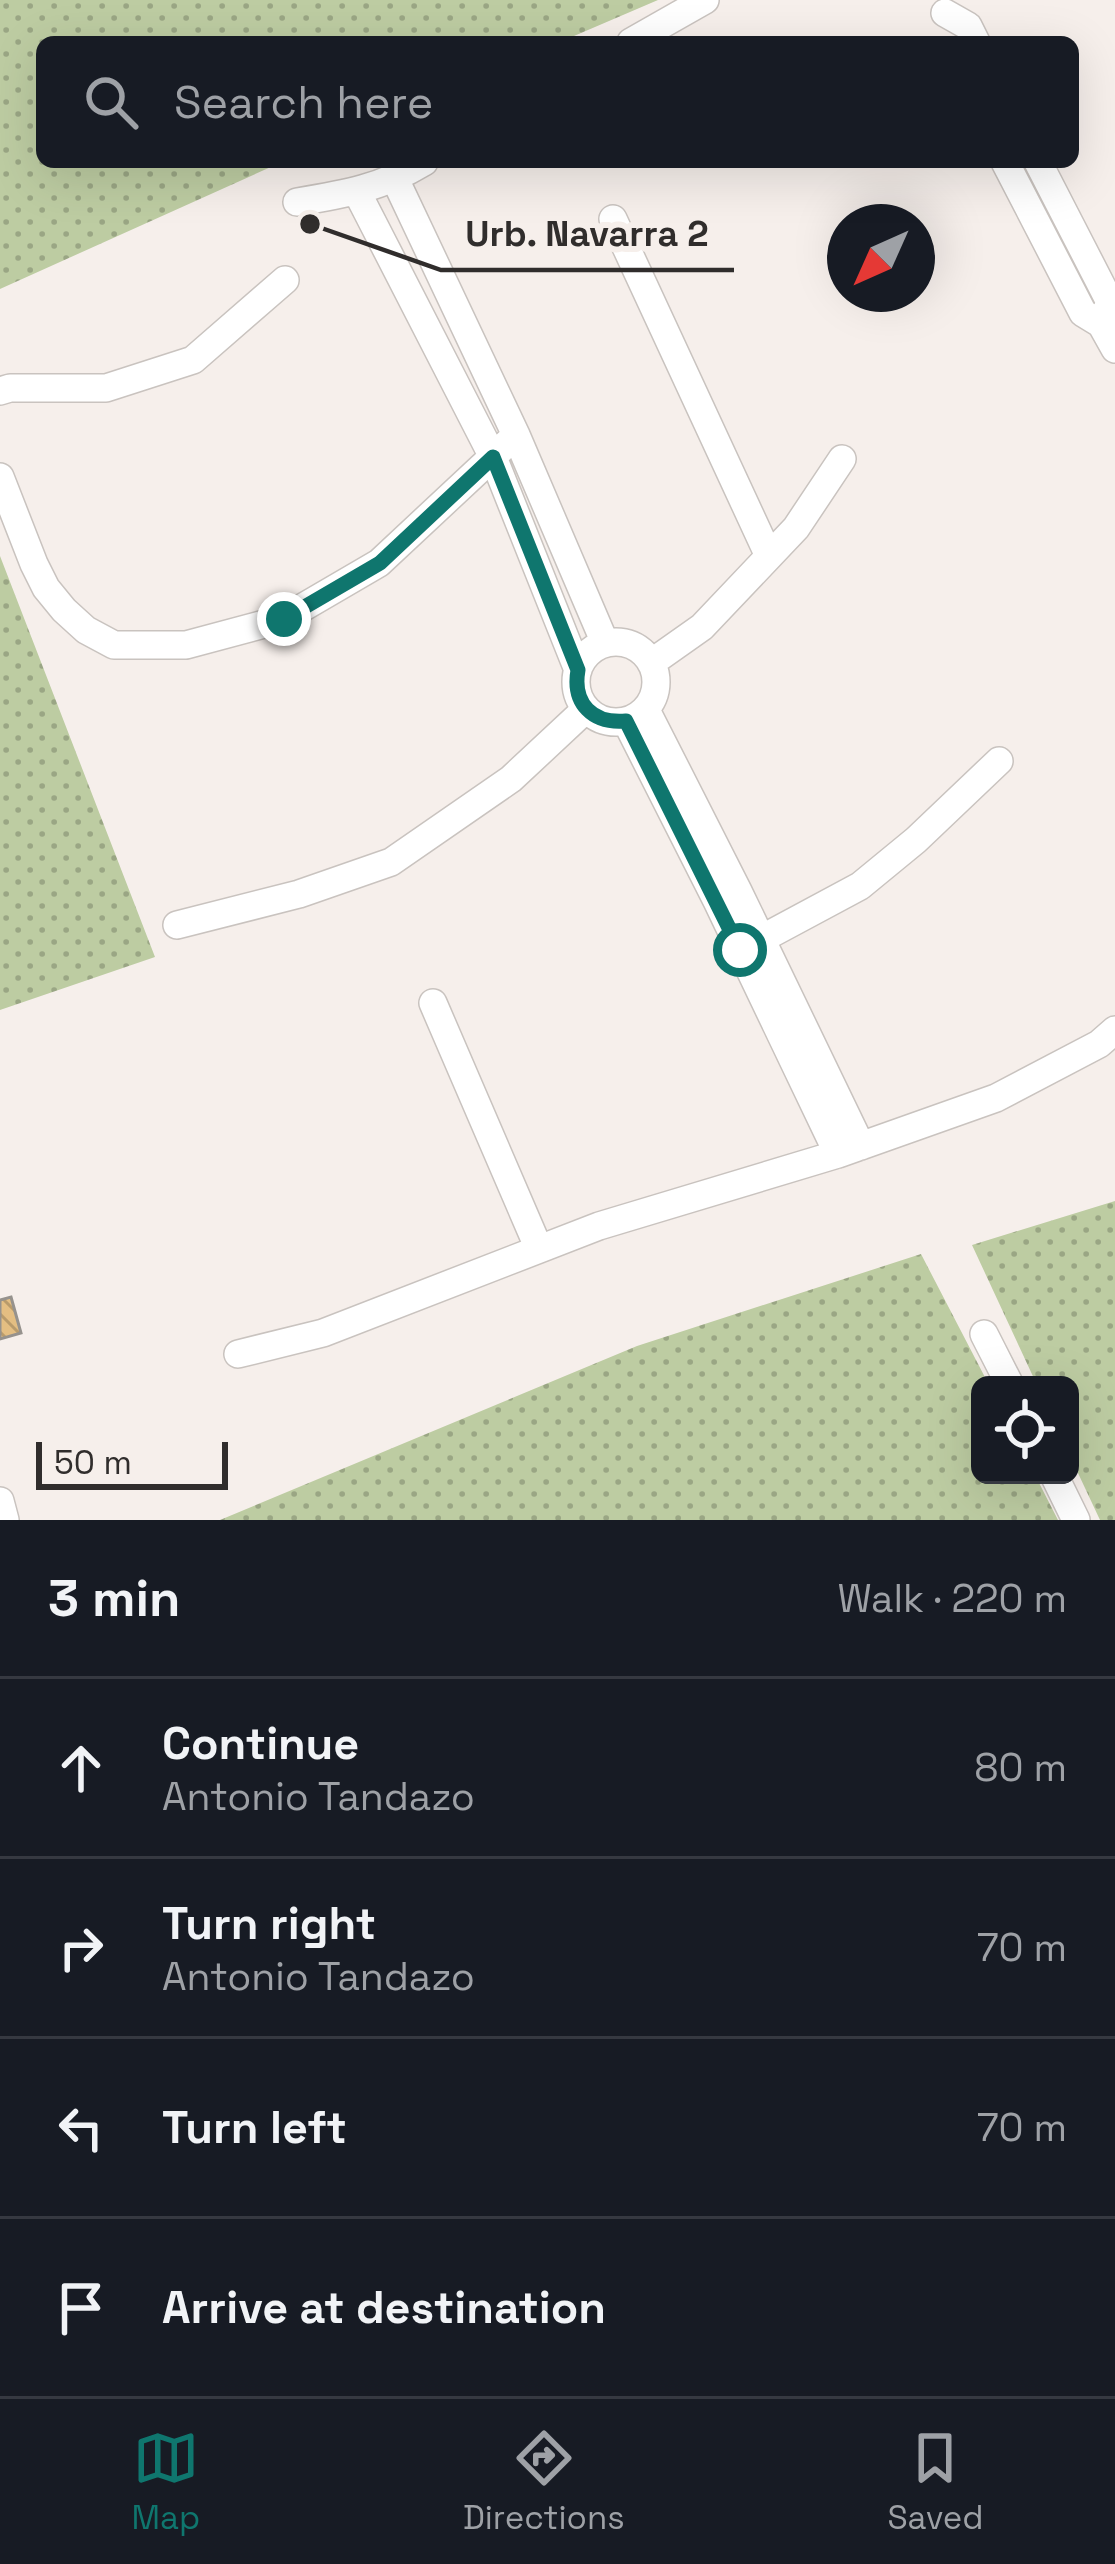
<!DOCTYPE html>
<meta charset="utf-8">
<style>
:root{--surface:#171b24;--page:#20242c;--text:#f1f3f6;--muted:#9ea1a6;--line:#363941;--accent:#0f766e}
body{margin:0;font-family:"Space Grotesk",sans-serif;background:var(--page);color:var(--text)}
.controls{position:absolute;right:36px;bottom:36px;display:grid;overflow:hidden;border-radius:18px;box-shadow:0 12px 48px #0002}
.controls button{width:108px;height:108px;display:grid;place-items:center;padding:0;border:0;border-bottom:3px solid var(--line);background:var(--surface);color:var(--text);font:60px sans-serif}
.compass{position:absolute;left:827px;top:204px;width:108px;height:108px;border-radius:50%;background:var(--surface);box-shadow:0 12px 48px #0002;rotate:225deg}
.scale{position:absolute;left:36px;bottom:30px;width:192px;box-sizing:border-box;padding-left:12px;border:6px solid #302d2c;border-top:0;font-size:33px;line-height:42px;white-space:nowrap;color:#302d2c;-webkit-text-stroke:9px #f6efeb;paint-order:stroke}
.stop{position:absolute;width:36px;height:36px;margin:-27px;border:9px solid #0f766e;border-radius:50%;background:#fff}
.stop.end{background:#0f766e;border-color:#fff;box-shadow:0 3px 12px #0008}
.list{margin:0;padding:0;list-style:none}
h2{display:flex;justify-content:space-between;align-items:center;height:156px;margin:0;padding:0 48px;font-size:51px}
h2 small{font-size:39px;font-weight:400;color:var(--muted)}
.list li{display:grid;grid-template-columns:78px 1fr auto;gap:36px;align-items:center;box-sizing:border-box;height:180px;padding:0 48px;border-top:3px solid var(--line)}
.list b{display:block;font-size:45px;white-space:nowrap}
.list p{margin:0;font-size:39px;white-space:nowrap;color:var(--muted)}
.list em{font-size:39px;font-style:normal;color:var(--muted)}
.icon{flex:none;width:66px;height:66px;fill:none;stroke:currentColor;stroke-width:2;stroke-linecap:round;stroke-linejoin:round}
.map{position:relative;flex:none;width:1115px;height:1520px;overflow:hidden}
.search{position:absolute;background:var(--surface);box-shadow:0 12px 48px #0002;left:36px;right:36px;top:36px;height:132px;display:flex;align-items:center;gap:30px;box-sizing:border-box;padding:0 42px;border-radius:18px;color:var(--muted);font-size:45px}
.sheet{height:876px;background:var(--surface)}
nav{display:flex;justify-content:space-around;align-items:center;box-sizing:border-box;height:168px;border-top:3px solid var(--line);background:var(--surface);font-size:33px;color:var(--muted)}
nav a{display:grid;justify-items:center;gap:6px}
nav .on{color:var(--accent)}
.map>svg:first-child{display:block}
.grass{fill:url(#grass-dots)}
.building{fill:url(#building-back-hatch);stroke:#96928d;stroke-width:3}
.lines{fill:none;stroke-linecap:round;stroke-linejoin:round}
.minor-casing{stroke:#c9c3bf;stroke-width:30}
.minor{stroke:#fff;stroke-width:27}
.route{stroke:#0f766e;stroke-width:15}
.leader{fill:none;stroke:#302d2c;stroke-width:4.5}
.callout-dot{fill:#302d2c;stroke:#f6efeb;stroke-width:4.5}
.callout-label{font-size:36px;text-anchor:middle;font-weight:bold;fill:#302d2c;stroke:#f6efeb;stroke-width:12;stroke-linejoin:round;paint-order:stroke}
</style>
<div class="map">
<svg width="1115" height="1520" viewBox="0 0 1115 1520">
<defs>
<pattern id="grass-dots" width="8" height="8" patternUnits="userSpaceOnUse" patternTransform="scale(3)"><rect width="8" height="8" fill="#bdcca2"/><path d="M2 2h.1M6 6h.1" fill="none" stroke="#9aa684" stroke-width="1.8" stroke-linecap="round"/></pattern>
<pattern id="building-back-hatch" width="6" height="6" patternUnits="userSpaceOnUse" patternTransform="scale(3)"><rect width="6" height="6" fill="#e4be82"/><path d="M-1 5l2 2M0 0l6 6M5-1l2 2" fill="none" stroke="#b99b6b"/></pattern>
</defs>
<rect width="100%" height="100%" fill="#f6efeb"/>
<path class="grass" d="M0,0H658L560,42H42V162H282L0,289Z
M0,556L155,957L0,1010Z
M1115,1201V1520H1100L1070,1456V1385H1037L972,1245Z
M921,1254L989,1385H980V1475H1035L1058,1520H220L637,1346Z"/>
<path class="building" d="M11,1297L21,1333L0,1339V1300Z"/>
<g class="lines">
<g class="minor-casing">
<path id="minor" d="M945,13L968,26L976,42
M631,42L705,0
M1005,162L1083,313L1101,324L1115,349
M1038,162L1110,302L1101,324
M395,179L516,435L605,643
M357,192L493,457L578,670
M297,202C346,194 381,188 424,162
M613,219L769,556
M0,391L10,388H106L193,360L285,280
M0,477L34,564L46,588L64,610L86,630L114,645H186L283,619L379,563L516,435
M576 682a40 40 0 1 1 80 0a40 40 0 1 1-80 0Z
M651,663L702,627L796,528L842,459
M646,710L738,891L861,1146
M626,721L717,901L838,1154
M177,925L299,894L391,862L511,779L586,709
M750,945L860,886L916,840L999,761
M433,1003L539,1249
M984,1334L1010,1385
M238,1354L323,1333L599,1226L838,1154L996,1098L1099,1044L1115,1030
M1054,1475L1076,1520
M0,1501L5,1520"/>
</g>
<use href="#minor" class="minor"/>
</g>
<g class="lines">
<path class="route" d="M284,619L380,563L493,457L578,670C572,704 593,724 626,721L740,950"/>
</g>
<path class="leader" d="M310 224L441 270H734"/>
<circle class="callout-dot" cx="310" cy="224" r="12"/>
<g class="callout-label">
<text x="587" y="246">Urb. Navarra 2</text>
</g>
</svg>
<div class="controls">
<button><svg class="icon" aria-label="locate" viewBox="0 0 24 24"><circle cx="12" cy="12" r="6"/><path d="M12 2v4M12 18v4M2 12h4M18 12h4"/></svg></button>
</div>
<svg class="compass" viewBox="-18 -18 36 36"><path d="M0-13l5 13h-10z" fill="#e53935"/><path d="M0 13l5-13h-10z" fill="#9ea1a6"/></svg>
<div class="scale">50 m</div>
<div class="stop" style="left:740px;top:950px"></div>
<div class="stop end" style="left:284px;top:619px"></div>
<div class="search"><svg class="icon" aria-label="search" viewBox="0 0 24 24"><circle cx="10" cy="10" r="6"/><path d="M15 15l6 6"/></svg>Search here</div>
</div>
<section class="sheet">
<h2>3 min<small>Walk · 220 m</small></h2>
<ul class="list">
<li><svg class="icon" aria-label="ahead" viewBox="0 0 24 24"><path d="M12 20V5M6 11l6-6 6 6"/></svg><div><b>Continue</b><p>Antonio Tandazo</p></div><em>80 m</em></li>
<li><svg class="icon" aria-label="right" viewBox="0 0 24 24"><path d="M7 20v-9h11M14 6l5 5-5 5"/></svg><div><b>Turn right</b><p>Antonio Tandazo</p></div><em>70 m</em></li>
<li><svg class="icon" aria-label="left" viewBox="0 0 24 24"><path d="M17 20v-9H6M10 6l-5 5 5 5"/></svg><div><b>Turn left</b></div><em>70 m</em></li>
<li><svg class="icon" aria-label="arrive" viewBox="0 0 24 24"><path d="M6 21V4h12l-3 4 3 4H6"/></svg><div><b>Arrive at destination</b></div></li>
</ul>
</section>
<nav>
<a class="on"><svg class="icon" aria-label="map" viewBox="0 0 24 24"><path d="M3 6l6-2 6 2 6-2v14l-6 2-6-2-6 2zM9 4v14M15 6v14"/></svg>Map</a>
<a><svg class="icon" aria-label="directions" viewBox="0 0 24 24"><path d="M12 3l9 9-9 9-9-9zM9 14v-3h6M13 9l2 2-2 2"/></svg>Directions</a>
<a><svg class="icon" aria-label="saved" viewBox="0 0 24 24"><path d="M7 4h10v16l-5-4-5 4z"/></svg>Saved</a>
</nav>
